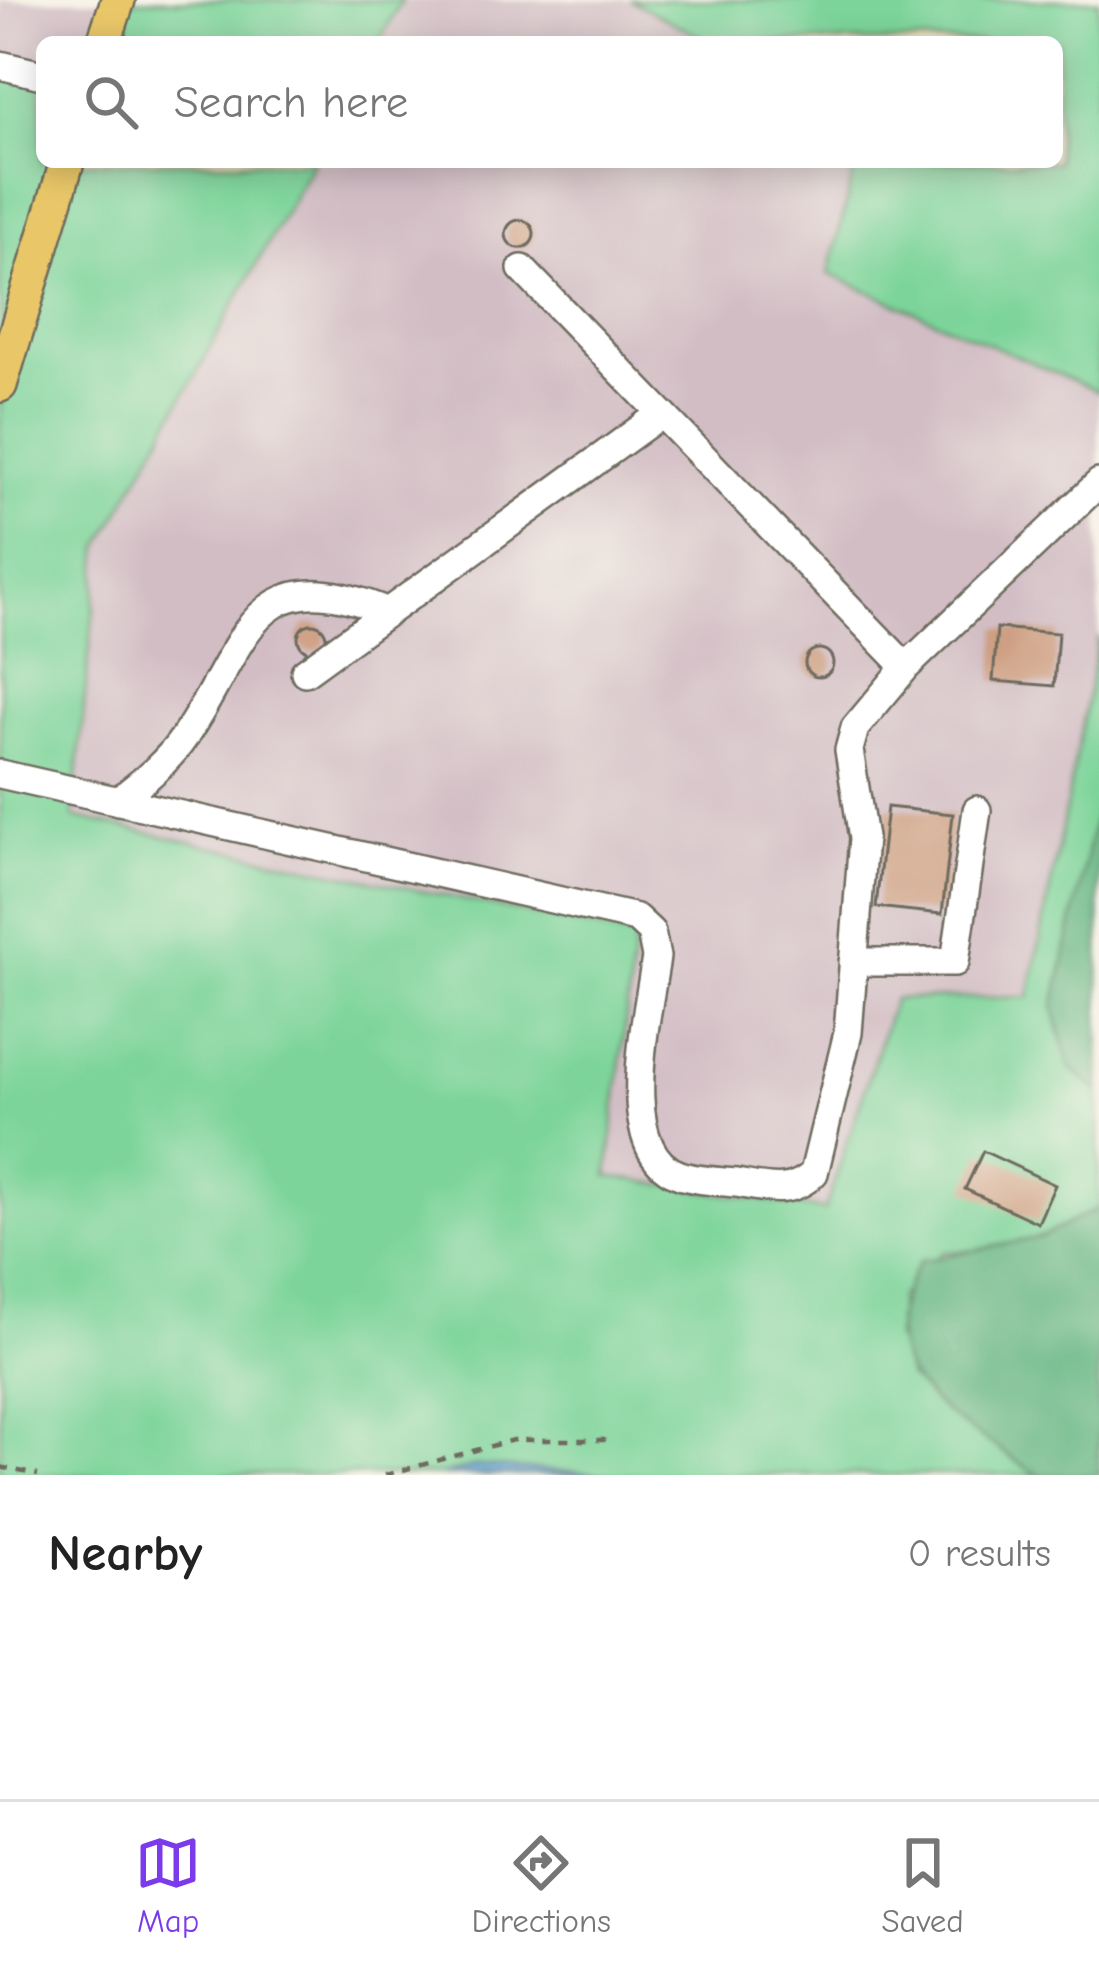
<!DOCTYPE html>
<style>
:root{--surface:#fff;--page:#f2f2f2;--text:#222;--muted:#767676;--line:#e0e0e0;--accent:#7c3aed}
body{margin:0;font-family:"Comic Neue",sans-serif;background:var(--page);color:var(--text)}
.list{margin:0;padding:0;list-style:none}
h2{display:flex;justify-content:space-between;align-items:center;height:156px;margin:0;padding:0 48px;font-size:51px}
h2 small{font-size:39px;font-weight:400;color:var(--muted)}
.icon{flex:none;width:66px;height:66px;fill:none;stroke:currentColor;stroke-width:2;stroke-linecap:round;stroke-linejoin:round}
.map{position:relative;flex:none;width:1099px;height:1475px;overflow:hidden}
.search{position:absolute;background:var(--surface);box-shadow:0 6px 30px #0003;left:36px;right:36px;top:36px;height:132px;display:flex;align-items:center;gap:30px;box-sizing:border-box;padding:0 42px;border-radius:18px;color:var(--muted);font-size:45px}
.sheet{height:324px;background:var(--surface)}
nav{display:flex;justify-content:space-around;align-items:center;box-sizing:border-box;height:168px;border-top:3px solid var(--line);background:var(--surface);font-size:33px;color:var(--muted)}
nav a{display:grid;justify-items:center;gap:6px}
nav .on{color:var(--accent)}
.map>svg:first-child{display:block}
.industrial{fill:#d2bdc5}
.green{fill:#7bd49a;stroke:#538062;stroke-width:3}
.forest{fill:#64b682;stroke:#487056;stroke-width:3}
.water{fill:#5ea6d5;stroke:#446880;stroke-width:3}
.building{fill:#ce9f82}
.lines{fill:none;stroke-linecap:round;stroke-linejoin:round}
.minor-casing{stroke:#6e6b5e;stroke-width:32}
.major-casing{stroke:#6e6b5e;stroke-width:38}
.path{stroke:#6e6b5e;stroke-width:4.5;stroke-dasharray:9 9;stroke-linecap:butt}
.minor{stroke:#fff;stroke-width:27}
.major{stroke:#e9c769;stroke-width:33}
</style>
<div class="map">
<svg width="1099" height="1475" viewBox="0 0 1099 1475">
<rect width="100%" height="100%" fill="#f7f3e8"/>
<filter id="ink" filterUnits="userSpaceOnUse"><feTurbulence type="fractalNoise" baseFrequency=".00833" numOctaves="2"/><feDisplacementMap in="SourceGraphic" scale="24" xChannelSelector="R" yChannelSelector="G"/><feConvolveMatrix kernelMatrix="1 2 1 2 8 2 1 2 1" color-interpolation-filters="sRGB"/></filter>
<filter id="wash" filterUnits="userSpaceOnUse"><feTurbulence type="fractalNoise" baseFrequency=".004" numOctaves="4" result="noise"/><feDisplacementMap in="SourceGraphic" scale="48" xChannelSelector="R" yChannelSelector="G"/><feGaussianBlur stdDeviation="2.7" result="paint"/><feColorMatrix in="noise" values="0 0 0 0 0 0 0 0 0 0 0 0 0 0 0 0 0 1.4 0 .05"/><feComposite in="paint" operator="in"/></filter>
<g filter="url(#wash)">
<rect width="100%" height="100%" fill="#e9e1be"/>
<path class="industrial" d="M0,0H118L104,42H42V75L0,65Z
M402,0H630L710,42H379Z
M313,162H856L829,275L1099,392V637L1030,997L894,999L826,1210L608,1176L73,818L100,547Z"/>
<path class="green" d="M118,0H402L379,42H104Z
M630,0H1099L1095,293L1099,392L829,274L856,162H1057V42H710Z
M0,65L42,75V162H313L100,547L73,817L635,936L608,1176L825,1210L894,999L1029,997L1099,637V798L1054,1007L1069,1067L1099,1092V1208L1041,1237L994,1249L944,1252L899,1297L896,1337L909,1378L1040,1475H617L476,1466L442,1475H0Z"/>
<path class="forest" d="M1099,798V1092L1069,1067L1054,1007Z
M1099,1208V1475C1082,1475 1059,1475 1043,1475C1025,1471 1003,1450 987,1441C911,1394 868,1348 920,1261L1041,1237Z"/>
<path class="water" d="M476,1466L617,1475H442Z"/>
<g id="blocks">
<path class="building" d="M506 234a14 14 0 1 1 28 0a14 14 0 1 1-28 0Z
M298 638a14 14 0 1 1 28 0a14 14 0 1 1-28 0Z
M997,628L1058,633L1054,686L993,681Z
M805 663a14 14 0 1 1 28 0a14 14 0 1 1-28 0Z
M887,807L953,814L942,914L876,907Z
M983,1151L1055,1185L1038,1223L965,1189Z"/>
</g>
</g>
<g filter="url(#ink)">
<use href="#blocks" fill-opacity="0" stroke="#6e6b5e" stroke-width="3"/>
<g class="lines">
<g class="minor-casing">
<path id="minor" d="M0,65L42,75
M522,269L906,667
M305,672L661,414
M0,774L636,918L651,932L656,957C649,1010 612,1152 680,1175C697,1181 718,1181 736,1183C767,1188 791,1196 814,1173L848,1033L863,838L849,750L855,728L906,667L1099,483
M118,801C143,781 167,763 185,736C247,645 249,554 388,612
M853,962H955L977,810"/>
</g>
<g class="major-casing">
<path id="major" d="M104,42L118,0
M0,385L67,162"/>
</g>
<path class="path" d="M0,1467L38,1475
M385,1475L513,1440H608"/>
<use href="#minor" class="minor"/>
<use href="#major" class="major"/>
</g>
</g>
</svg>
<div class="search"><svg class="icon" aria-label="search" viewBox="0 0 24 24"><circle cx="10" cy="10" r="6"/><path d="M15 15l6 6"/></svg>Search here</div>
</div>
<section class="sheet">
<h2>Nearby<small>0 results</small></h2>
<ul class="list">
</ul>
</section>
<nav>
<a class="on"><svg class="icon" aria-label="map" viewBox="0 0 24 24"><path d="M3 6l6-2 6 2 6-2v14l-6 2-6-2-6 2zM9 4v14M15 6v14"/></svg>Map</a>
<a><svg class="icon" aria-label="directions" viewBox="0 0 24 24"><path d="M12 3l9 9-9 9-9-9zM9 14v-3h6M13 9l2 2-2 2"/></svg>Directions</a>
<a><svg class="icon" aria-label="saved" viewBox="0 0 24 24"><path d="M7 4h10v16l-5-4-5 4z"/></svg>Saved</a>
</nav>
